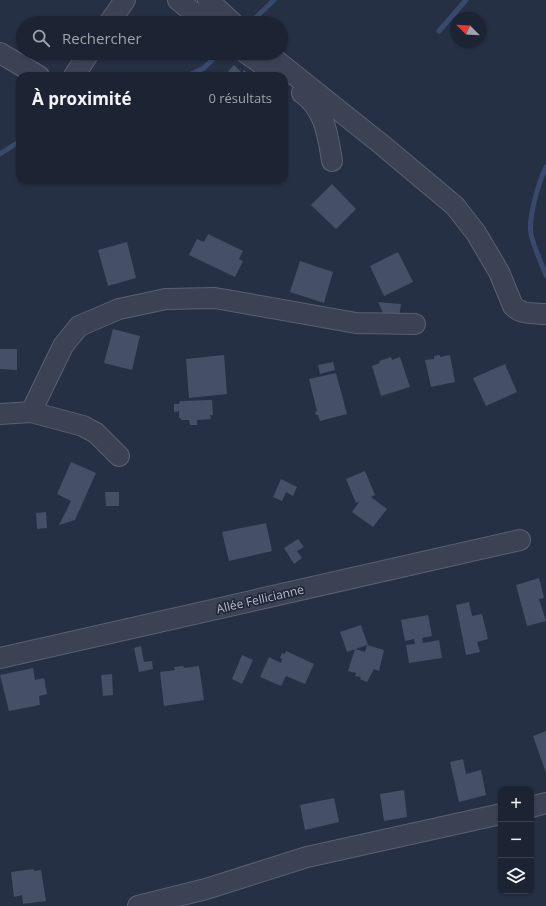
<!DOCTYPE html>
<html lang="fr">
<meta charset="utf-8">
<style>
:root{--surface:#1c2433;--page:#252c3b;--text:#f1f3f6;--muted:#a0a4ac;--line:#3a414e}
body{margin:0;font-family:"Open Sans",sans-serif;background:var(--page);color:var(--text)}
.controls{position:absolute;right:12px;bottom:12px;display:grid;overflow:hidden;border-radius:8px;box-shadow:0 1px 3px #0004}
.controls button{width:36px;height:36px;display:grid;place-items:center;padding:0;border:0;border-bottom:1px solid var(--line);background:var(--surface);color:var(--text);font:20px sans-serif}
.compass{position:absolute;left:450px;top:12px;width:36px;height:36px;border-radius:50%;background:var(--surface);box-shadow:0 1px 3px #0004;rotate:294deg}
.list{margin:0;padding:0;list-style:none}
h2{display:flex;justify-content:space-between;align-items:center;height:52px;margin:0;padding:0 16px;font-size:17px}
h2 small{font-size:13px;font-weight:400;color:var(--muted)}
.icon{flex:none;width:22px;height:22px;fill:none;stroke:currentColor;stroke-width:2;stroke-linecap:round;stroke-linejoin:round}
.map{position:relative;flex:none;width:546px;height:906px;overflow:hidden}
.search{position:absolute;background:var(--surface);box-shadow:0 1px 3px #0004;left:16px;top:16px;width:272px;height:44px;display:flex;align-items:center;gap:10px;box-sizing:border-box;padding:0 14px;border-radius:22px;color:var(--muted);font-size:15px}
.panel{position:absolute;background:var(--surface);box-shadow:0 1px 3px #0004;left:16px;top:72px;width:272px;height:112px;border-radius:12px}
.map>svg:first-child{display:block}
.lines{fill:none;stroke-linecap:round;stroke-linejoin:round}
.stream{stroke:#39496c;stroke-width:5}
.building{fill:#454f66}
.minor-casing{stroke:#596071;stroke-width:22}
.minor{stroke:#3b4254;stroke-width:20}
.labels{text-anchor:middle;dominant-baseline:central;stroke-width:3.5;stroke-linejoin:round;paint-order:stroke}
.street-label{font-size:12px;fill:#b8becd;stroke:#1f2739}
</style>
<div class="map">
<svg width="546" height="906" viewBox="0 0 546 906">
<rect width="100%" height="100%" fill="#263044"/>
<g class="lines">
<path class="stream" d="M252,21L274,0
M439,31L466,0
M187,76L204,68L219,53
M0,154L20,141
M546,167C539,181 528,218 531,234C534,248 541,262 546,275"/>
</g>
<path class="building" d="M234,65L242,73L244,70L251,76H224Z
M332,184L356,209L336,229L311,205Z
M208,234L243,251L239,259L243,261L235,277L189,255L197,239L204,242Z
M127,242L136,278L108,286L98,250Z
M398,252L413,282L384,296L370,266Z
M300,261L333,272L324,303L290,292Z
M378,302L401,304L399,316L384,315Z
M113,329L140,336L132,370L104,363Z
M0,349H17V370L0,369Z
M224,355L227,394L189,398L186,359Z
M440,355V357L450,355L455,382L431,387L425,360L434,359V356Z
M391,357L392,360L400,357L410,387L381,396L372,366L380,363L379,361Z
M333,362L335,370L320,374L318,365Z
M505,364L517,392L486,406L473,378Z
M336,373L347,414L320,421L318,415H316L315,412L317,411L309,379Z
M212,400L213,415H210L211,419L197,420V425H190L189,420H181V418H179V411L174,412V404H179L180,401Z
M71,462L96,473L75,520L59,525L71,501L57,494Z
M365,471L375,495L371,497L387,509L373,527L352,512L359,502L356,503L346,479Z
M281,479L297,487L293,496L286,492L282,501L273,497Z
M105,492H119V506H106Z
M46,512L47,528L37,529L36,513Z
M266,523L272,551L229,561L222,532Z
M298,539L304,547L297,551L302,558L294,564L284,548Z
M539,578L544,598L539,599L546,621L527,626L516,585Z
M469,602L472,616L482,614L488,639L477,642L480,652L466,655L456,605Z
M428,615L432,636L422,638L423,643L439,640L442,658L409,663L406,645L415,644L414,639L405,641L401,620Z
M361,625L368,645H367L384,650L379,671L374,669L367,682L360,679L361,677L355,676L356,673L348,671L355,649L365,652L367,645L347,652L340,632Z
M141,646L144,662L152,661L153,669L139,672L134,648Z
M286,651L314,664L305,684L286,676L281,686L260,677L269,657L281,663L282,659L280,658L282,653L285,654Z
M242,655L253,660L242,684L232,679Z
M183,666L184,668L199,666L204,700L164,706L160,672L175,670L174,667Z
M33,668L35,680L44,678L47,694L39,696L40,705L9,711L0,675Z
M112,674L113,695L103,696L101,675Z
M546,731V773L533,736Z
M463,759L466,774L481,770L486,795L459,802L450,762Z
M404,790L407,817L384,821L380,794Z
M334,798L339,822L305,830L300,805Z
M34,869V871L41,870L46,901L23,904L22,895L14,897L11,872Z"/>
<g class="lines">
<g class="minor-casing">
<path id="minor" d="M178,0L206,23
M208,0L233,23
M109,23L125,0
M0,53L39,76
M246,53L277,75
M267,53L381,144L455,206L476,233L499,272L513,306C522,315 534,313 546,314
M74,76L89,53
M302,93C325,109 328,136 332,161
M31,412L63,346L79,326L119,309L166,299L215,298L356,323L415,324
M0,414L31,412L83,426L96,433L119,456
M0,658L520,540
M531,807L546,803
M138,906L206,889L307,857L501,814"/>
</g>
<use href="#minor" class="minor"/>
</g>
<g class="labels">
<g class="street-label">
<text transform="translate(260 599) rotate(-13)">Allée Fellicianne</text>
</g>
</g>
</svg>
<div class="controls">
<button>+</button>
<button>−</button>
<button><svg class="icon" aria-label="layers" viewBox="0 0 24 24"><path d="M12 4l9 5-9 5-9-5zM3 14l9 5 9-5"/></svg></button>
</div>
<svg class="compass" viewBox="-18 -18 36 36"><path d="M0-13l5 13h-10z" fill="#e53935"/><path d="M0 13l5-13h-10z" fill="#a0a4ac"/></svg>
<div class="search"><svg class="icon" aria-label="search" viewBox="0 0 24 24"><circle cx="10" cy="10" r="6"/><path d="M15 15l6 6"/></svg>Rechercher</div>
<section class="panel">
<h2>À proximité<small>0 résultats</small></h2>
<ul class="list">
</ul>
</section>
</div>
